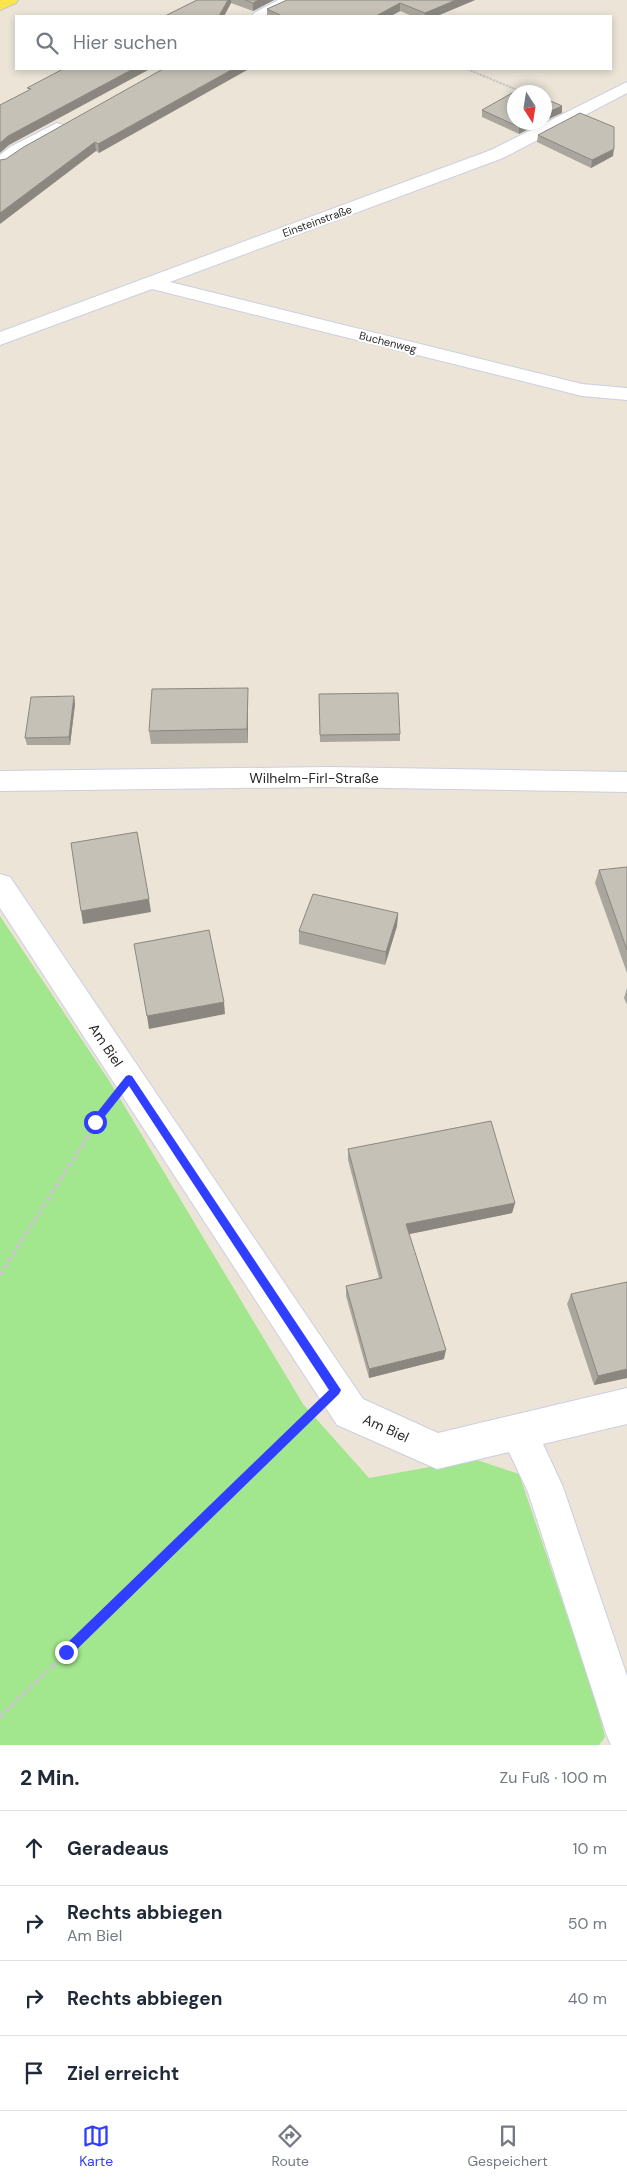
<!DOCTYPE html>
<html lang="de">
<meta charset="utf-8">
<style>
:root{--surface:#fff;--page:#f6f6f7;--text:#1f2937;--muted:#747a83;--line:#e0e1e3;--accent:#303fff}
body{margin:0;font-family:"DM Sans",sans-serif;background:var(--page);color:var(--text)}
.compass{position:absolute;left:507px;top:85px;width:45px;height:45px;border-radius:50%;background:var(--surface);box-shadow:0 2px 8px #0003;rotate:168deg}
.stop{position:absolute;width:15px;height:15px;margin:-11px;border:4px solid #303fff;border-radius:50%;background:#fff}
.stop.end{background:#303fff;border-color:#fff;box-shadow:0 1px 5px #0008}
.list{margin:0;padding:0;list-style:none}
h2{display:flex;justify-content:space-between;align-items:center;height:65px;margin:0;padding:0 20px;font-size:21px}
h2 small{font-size:16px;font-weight:400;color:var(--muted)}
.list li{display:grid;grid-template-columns:32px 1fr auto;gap:15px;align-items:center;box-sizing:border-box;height:75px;padding:0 20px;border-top:1px solid var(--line)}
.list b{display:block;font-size:19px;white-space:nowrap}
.list p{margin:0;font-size:16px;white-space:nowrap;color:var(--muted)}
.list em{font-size:16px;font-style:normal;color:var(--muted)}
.icon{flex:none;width:28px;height:28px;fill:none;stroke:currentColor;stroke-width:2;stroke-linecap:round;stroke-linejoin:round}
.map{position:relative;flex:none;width:627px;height:1745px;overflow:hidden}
.search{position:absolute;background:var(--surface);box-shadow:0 2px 8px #0003;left:15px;right:15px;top:15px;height:55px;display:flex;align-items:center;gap:12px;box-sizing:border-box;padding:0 18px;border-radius:0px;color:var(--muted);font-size:19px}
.sheet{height:365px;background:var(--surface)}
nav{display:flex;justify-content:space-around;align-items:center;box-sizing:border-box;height:70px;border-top:1px solid var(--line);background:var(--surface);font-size:14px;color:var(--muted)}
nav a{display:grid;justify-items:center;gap:2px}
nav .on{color:var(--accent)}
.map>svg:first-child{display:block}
.green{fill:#a2e68e}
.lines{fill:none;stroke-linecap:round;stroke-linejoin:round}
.minor-casing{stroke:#cccee2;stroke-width:2}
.major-casing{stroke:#c7c7c7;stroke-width:2}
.path-far2{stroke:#c7c7c7;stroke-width:2;stroke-dasharray:2.5 1;stroke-linecap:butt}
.path-far1{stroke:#c7c7c7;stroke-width:3;stroke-dasharray:4 2.5;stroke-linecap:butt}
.path{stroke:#c7c7c7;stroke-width:4;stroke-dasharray:5 3;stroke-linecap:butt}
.minor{fill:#fff;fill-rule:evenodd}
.major{fill:#fae54d;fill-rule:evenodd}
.wall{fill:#aaa69d}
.shaded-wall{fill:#8b8780}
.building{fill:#c6c1b7;stroke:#8b8780}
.route{fill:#303fff}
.labels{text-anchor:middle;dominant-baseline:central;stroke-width:4.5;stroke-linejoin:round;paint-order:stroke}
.far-street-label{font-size:11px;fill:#272727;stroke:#fff}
.street-label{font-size:14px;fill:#272727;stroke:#fff}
</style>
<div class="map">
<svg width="627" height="1745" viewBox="0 0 627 1745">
<rect width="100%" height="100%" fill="#ebe4d7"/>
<path class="green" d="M0,916L110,1082L303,1404L369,1478L474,1459L519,1474L594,1695L605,1737L599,1745H0Z"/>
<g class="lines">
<g class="minor-casing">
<path id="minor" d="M278,0H296L294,3L270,16H252L254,13Z
M627,82V93L503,158L170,282L582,384L627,388V400L582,396L152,289L0,345V332L491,150Z
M57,123L63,125L65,128L63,131L22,155L6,167L0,168V155L10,147Z
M327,767L627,772V792L327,787L0,791V771Z
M0,874L10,877L363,1399L438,1433L627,1388V1424L543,1444L563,1487L627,1676V1745H611L607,1736L528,1492L509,1452L437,1469L337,1425L0,908Z"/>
</g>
<g class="major-casing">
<path id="major" d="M0,0H18L16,3L0,10Z"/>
</g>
<path class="path-far2" d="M467,69L522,92"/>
<path class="path-far1" d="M91,1131L104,1111"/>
<path class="path" d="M0,1275L92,1130
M0,1717L306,1419"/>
<use href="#minor" class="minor"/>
<use href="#major" class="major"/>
</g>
<path class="wall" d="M197,0H274L253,11L231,3L224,16H165Z
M287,0H475L437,16H412L400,11L391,16H267V9Z
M163,69L99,153L96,151L6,159Z
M482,110L542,122L519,134L482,117Z
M538,135L613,156L591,168L537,142Z
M319,694L400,734V741L320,742Z
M74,696L75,704L70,745H27L25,738Z
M248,702V743L151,744L149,731Z
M627,867V973L595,883L599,870Z
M398,913L397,926L385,965L299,944V931Z
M627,988V1005L624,998Z
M348,1149L515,1203L512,1213L409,1234L444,1359L369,1378L346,1296V1286L379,1278L348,1160Z
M571,1294L627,1378L594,1385L567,1304Z"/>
<path class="shaded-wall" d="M228,0H231V3L224,16H219Z
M258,0H274L253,11V3Z
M456,0H475L437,16H424L425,13Z
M400,3V11L391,16H376Z
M133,69H150L9,145L0,153V143L8,136Z
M233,69H249L99,153L98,144Z
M562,106V113L544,121V114Z
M528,122H542L519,134V127Z
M95,142L96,151L0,224V213Z
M614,149L613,156L591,168L592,160Z
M248,688V743L247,729Z
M74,696L75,704L70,745L69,737Z
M149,899L151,912L83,924L81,911Z
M398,913L397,926L385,965L386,952Z
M224,1002L225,1014L149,1029L147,1016Z
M515,1203L512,1213L405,1235L406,1224Z
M446,1350L444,1359L369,1378V1369Z
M627,1369V1378L594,1385L598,1376Z"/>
<path class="building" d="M197,0H228L219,16H165Z
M245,0H258L253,3Z
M287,0H456L425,13L400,3L376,16H282L267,9Z
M63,69H133L8,136L0,143V105L31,89L27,88Z
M163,69H233L98,144L95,142L0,213V160L6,159L22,148Z
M521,88L532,92H514V122H528L519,127L482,110Z
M544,98L562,106L544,114Z
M580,113L614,127V149L592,160L538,135Z
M248,688L247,729L149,731L152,689Z
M398,693L400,734L320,735L319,694Z
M74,696L69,737L25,738L31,697Z
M137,832L149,899L81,911L71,843Z
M627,867V950L599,870Z
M313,894L398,913L386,952L299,931Z
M209,930L224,1002L147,1016L134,944Z
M491,1121L515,1203L406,1224L446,1350L369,1369L346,1286L382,1278L348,1149Z
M627,1282V1369L598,1376L571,1294Z"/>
<path class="route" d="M129,1075L132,1076L341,1390L339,1394L70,1656L66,1658L62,1656L60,1652L62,1648L329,1390L129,1086L98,1125H92V1119L126,1076Z"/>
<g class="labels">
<g class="far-street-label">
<text transform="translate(317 221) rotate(-20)">Einsteinstraße</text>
<text transform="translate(388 342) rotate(14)">Buchenweg</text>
</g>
<g class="street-label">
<text x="314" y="778">Wilhelm-Firl-Straße</text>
<text transform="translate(106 1045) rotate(56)">Am Biel</text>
<text transform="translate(386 1428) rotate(24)">Am Biel</text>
</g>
</g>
</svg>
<svg class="compass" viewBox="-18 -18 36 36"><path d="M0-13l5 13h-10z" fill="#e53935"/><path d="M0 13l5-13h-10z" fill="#747a83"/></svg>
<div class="stop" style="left:95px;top:1122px"></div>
<div class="stop end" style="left:66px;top:1652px"></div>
<div class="search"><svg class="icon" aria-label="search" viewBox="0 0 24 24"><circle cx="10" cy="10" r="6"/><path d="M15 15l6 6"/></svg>Hier suchen</div>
</div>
<section class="sheet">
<h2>2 Min.<small>Zu Fuß · 100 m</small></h2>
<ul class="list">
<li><svg class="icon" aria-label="ahead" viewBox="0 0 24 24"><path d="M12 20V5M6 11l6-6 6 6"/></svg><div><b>Geradeaus</b></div><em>10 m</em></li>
<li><svg class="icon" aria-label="right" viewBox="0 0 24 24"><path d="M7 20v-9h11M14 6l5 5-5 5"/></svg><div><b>Rechts abbiegen</b><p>Am Biel</p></div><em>50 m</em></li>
<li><svg class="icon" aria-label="right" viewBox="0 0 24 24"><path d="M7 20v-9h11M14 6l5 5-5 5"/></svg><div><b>Rechts abbiegen</b></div><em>40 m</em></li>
<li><svg class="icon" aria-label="arrive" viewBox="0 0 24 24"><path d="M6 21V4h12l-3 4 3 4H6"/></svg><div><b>Ziel erreicht</b></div></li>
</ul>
</section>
<nav>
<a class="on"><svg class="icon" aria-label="map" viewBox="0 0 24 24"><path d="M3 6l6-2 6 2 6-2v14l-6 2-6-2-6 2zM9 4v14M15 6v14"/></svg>Karte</a>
<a><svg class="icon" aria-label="directions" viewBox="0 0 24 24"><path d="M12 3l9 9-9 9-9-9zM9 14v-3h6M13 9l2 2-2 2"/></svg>Route</a>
<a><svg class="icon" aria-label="saved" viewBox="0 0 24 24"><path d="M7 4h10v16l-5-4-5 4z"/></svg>Gespeichert</a>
</nav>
